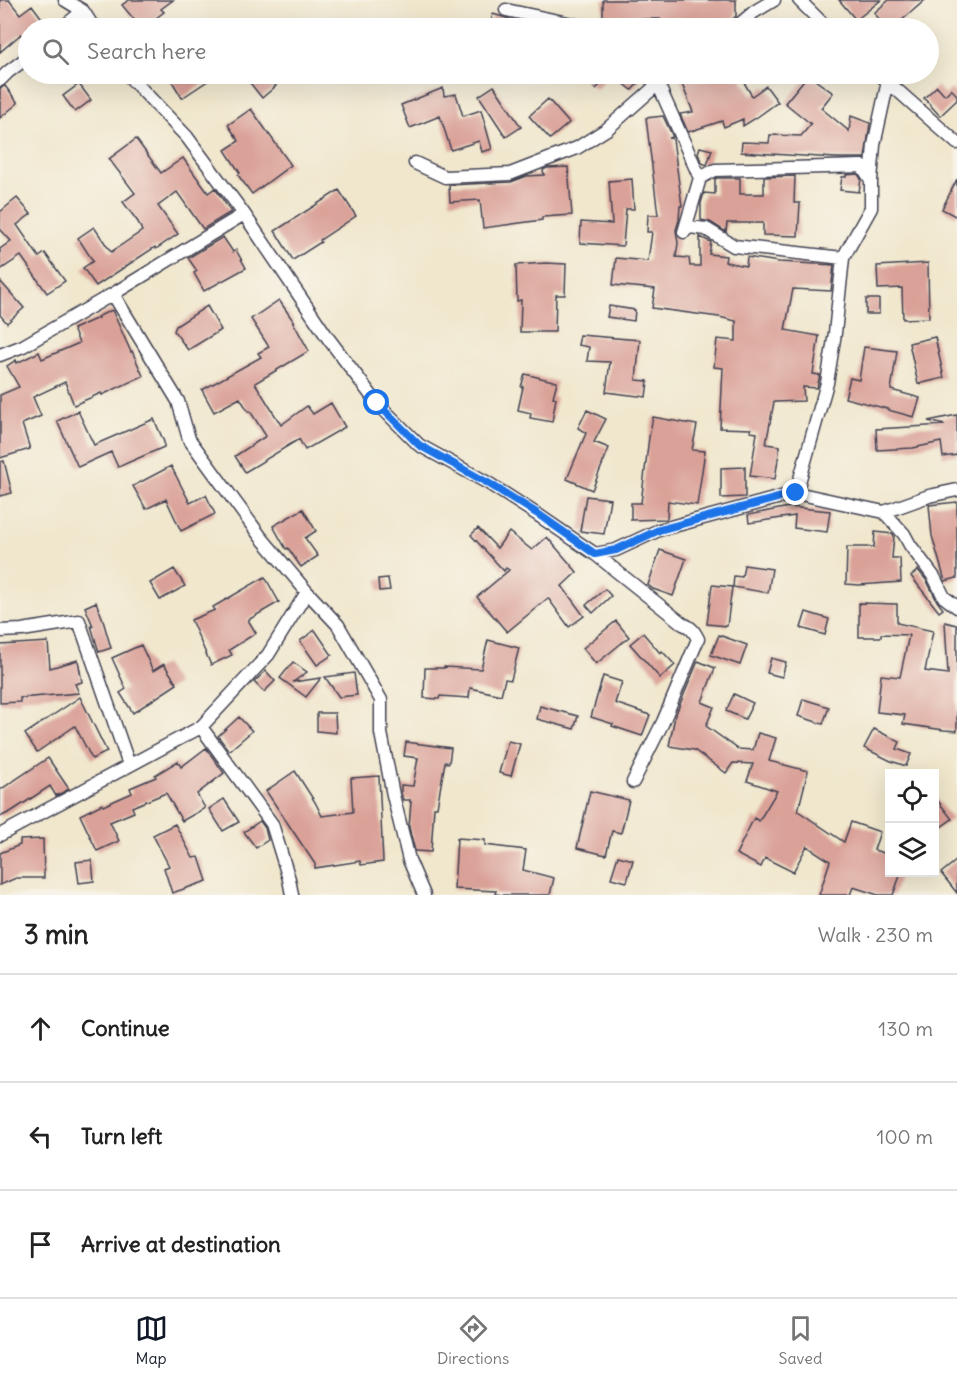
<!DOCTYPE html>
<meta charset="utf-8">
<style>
:root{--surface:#fff;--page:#f6f6f6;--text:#222;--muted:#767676;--line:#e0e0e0;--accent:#111827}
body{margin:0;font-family:Delius,sans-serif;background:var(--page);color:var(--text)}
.controls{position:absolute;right:18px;bottom:18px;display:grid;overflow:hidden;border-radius:0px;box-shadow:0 6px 24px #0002}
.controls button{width:54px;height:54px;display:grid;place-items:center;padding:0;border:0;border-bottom:2px solid var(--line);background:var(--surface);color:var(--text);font:30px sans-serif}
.stop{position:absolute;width:18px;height:18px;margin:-14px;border:4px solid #1a73e8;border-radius:50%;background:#fff}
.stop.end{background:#1a73e8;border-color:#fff;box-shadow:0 2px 6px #0008}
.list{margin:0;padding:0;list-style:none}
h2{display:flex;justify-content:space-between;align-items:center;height:78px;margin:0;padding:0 24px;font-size:26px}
h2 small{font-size:20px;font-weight:400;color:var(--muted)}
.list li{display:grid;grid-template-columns:39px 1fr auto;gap:18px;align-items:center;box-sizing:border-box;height:108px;padding:0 24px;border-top:2px solid var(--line)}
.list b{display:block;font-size:22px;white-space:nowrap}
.list em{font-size:20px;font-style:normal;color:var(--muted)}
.icon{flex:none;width:33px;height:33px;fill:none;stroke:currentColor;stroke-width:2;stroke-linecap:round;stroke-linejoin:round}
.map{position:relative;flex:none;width:957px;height:895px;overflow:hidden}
.search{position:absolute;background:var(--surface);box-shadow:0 6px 24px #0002;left:18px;right:18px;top:18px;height:66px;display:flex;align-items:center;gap:15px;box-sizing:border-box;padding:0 21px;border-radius:33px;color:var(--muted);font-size:22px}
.sheet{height:402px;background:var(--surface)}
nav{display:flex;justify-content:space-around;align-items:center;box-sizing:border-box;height:84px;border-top:2px solid var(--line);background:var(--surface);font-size:16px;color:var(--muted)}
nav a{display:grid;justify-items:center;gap:3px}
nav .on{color:var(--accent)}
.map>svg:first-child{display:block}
.building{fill:#daa198}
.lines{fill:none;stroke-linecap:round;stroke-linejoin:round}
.street-casing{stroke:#414051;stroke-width:15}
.street{stroke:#fff;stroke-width:12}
.route{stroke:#1a73e8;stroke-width:8}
</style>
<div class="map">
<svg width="957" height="895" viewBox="0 0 957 895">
<rect width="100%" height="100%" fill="#f7f3e8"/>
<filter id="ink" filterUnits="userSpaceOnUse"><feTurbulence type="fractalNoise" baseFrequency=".0167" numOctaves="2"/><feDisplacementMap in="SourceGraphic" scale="12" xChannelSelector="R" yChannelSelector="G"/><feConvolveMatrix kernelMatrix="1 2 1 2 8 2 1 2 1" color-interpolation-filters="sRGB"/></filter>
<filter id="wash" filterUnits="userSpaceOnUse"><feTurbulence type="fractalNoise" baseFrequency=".008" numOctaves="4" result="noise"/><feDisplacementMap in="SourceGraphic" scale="24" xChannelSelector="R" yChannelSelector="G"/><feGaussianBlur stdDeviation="1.35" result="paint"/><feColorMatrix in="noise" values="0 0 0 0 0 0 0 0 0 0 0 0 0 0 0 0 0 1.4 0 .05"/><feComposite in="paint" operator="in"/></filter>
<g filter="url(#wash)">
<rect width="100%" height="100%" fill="#f0e7cd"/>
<g id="blocks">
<path class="building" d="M0,0H9L20,14L32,5L44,21L34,28H28V33L23,37L21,34L0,52Z
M129,0H173L161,9L164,12L143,28H141L122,5Z
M603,0H736V16L729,23H709V28H659L660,19H627L628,28H603Z
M839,0H881L856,20Z
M889,0H925L893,28H887L874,13Z
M493,14L531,26L530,28H489Z
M177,74H218L182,98L170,78Z
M243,74H266L276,86L262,98Z
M580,74H610L596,89Z
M612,74H635L640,81L632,90Z
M691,74H739L752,96L766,86L778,102L756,118L743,126V119L724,127L722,121L688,132L680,114L693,112L680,79L681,77Z
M808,75L833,93L821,108L849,131L851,116L870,123L865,158H836L741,152L742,142L769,143L770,135L801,136L811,124L785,103Z
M79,84L91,100L75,112L63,96Z
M5,86L18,103L0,118V88Z
M494,86L521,127L506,137L479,96Z
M937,86L945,95L951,89L957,95V100L940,116L924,98Z
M443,88L444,96L456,94L463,116L481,110L492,149L482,152L479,141L451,150L440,116L410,128L401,105Z
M548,99L569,123L550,139L529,116Z
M251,109L291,165L252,194L238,175L240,173L225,150L239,141L228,125Z
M663,116L673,137L669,138L673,139L682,206H680L679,220L676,230L678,243L676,257L689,258L690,266H700V237L711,242L709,254L726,256L725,262L746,266L747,257L779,262L834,265L831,291L793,289L785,330L819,336L813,374L820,375L817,388L803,387L804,401L774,402L766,444L780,446L775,479L750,476L757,433L750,432L751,429L720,428L723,368L714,367L717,339L736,341V321L719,317L652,308L655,289L613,285L616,258L648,261L652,232H647L648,215H658L646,118Z
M136,139L161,173L183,158L208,193L215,188L231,212L203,229L177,192L158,206L178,234L156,249L155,247L96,286L83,268L93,261L78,238L94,227L111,252L142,231L138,222L123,202L135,193L109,159Z
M700,147L712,150L707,165L702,163L698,153Z
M568,167L572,215L542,217V220L483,228L480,200L450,202L449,185L511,182L527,176L544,175L543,170L547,168Z
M858,174L861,179L859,192L840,190L842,177H846V175Z
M795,176L794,203H800L798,236L763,235V223H727L726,232L710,222L701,220V203L704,193L715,194V179L717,178H740V194H764V177Z
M632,179L634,209H626L623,246L580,243L581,222L612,224L609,181Z
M957,179V217L942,209Z
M339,190L356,216L320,240L321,242L293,260L275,231Z
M17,198L31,214L17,225L39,257L45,253L65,281L47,293L21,256L0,270V249L11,241L0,229V212Z
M223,237L233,252L236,250L246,268L204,291L194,273L197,271L188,258Z
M546,263L566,264L565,295H556L555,332H520L521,300L517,301L516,265Z
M928,263L929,318L903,319L902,288L878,289L877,266Z
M0,281L24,308L7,323L0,315Z
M866,299H879V314H866Z
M279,300L294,322H293L309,351L255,383L281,425L307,406L313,414L331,403L345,427L305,450L299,439L245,472L235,456L266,436L250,411H248L240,398L214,412L202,390L261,357L258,353L269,347L251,319Z
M207,306L221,330L188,350L174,331L176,326Z
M609,306L635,310L634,321L607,317Z
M112,310L131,352L132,351L143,376L102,395L101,393L74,405L65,382L33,397L41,416L22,424L30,449L0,458V395L19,387L7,366L16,360L17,363L39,352L42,359L79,343L73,329L98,318L97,317Z
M580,335L640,340L636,380L648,381L646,397L606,392L610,362L587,361L589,347L578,345Z
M935,337L944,378L918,384L909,343Z
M864,347L897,351L891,390L920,398L914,417L888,410V409L845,398L850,378L859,380Z
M525,374L557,382L553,397L556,398L552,422L530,418L531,413L518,410L523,387H521Z
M587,410L606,419L594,442L609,448L592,490L567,479L586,433L578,428Z
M78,411L94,445L154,419L164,442V447L118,467L111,452L78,467L57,421Z
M957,415V455L943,457L941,442L913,448L877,450L876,429L945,425L928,421Z
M653,417L697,425L692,450L705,451L697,505L668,501L667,519L631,520V503H641L649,437Z
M4,461L12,493L0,496V462Z
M171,466L190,503L206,495L215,514L181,531L166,499L146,509L133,486Z
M745,467V497L721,498V468Z
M586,496L610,499L604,534L580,531Z
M957,502V578L945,581L932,536L929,505Z
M789,507L830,511L827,532L794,528L795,516L749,523L748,515Z
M303,509L316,531L305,538L318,556L301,567L288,548L286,549L273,526Z
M478,528L497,548L509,532L532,550L547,537L577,572L562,586L584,616L569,627L548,598L507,632L477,597L509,570L506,568L504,571L471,535Z
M875,532L893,534L894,536L892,558H900L901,582L859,585L846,584L847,547H874Z
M660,550L686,559L673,596L653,589L648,585Z
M744,565L772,569L768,593L733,587L734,576L742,577Z
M174,569L185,586L160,600L150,583Z
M918,570L927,581L937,601L943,609L939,612L911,576Z
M265,577L279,602L248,620L256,633L229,650L232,655L211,665L191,620L215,610L213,607Z
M388,578L390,590L379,591L378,579Z
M712,585L732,587L727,626L707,624Z
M605,589L611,596L593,613L586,605Z
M96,602L102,617L111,648L99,652L91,626H93L85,607Z
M859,603L897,604V623L933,631L925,671L948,674L945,622L957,625V731L944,730L903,724L905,715L877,712L881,675L900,677L909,635L881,634V637H859Z
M806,612L829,619L825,635L801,628Z
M616,621L629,637L596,664L583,648Z
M315,630L332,655L317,665L300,641Z
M643,633L660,653L662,651L675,665L660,678L630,644Z
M719,635L747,645L740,665L711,655Z
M488,640L519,648L511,680L505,679L501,695L470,688L469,698L440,696L439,699L424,698L425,668H444V667L481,669Z
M48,642L50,668L78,660L82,682L75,684L79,693L20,698V702L0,703V645Z
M141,645L153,671L164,664L177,684L133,713L120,693L126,689L112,658Z
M771,658L786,662L782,677L767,673Z
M698,661L715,668L702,702L714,707L706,726L738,749L753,750L758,733L776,738L769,761L808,771L798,811L844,842L851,822L880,832L874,850L890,855V873H901L893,895H878L853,887L850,895H819L830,861L807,846L793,872L765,858L761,867L736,854L754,818L759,821L777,791L747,781L753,764L733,763L726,773L694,750L669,746L675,716Z
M293,662L307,672L293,682L321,678L306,697L280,678Z
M266,671L275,681L264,692L254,682Z
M354,673L357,695L339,697L325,677Z
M603,676L622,682L615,703L650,715L642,736L612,726L613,724L591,717Z
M734,694L753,703L745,719L726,711Z
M80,697L107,752L92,759L75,726L37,752L25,734Z
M803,699L829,707L823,724L798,716Z
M540,706L578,716L574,729L537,719Z
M317,713H335L336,733L317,731Z
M239,717L252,731L229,751L218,736Z
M874,729L900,742L897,749L911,754L906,766L891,761L864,748Z
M508,741L520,744L511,776L499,773Z
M406,742L451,748L449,763L445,762L437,807H434L431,852L415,851L409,827L411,802H410V800H403L401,793V785L413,786L418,758L404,756Z
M206,748L224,773L197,794L205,808L182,821L166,793L132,807L134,812L110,822L119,841L97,851L80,815L102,804L103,806L132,793L130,788L156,777L155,775L178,761L181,767Z
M48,758L69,789L56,796L50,786L12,811L0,817V790Z
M295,771L315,802L322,816L353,812L351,778L379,776L383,862L361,865L360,861L315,868V864L266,791Z
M590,791L629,800L621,833L612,831L606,855L577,848Z
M934,796L952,819L934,832Z
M224,799L239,822L223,831L209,809Z
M260,821L265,828L268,840L256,848L244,832Z
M175,824L193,858L199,857L207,881L172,893L164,868L169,866L153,835Z
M457,838L485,840V845L526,850L523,870L554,878L550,895H502L495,894L496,891L454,889Z
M43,839L44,878H16L0,885V853L20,845V840Z
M618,856L633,860L627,882L611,878Z
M92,860L94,881L79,883L76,862Z
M957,860V893L941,873Z"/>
</g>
</g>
<g filter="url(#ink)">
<use href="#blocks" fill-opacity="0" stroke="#414051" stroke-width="1.5"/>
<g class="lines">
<g class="street-casing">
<path id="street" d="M65,0L83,11L94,28
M799,0L827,28
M506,10L582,26L585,28
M62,28L83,11
M735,28L754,12L774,0
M127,74L187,137L244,214L328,338L377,403L419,445L488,483L538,515L595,554L683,624C691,627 694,631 698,639L663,722L633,782
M644,74L658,84L700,178L684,232L689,227L706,229L734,246L843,258
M879,74L957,143
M0,80L8,72L28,57
M415,163L445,177L510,174L577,148L607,129L658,84L674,74
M700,178L715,170L862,166L871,180
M113,294L178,401L189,439L260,536L307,592L338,625L381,700V733L393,795L409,860L424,895
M0,355L23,346L113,294L244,214
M796,493L827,383L835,333L843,258L871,208V180L874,145L888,81
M884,512L904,534L910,545L934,577L944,597L957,607
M595,554L616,550L659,530L796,493L884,512L929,496L957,490
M0,631L22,630L79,621L129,765
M201,727L272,824L289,879L292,895
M0,835L201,727L268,655L307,592"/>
</g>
<use href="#street" class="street"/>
</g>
</g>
<g class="lines" filter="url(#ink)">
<path class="route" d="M377,403L419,445L488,483L538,514L595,554L616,550L659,530L796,493"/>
</g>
</svg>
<div class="controls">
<button><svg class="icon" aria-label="locate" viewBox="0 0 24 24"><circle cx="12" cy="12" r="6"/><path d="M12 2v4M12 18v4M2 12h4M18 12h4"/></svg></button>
<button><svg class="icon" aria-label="layers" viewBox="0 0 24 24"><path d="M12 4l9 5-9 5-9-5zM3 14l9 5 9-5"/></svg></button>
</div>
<div class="stop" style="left:377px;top:403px"></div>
<div class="stop end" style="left:796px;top:493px"></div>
<div class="search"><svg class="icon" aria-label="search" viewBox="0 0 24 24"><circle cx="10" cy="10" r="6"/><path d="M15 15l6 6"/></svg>Search here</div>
</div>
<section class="sheet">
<h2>3 min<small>Walk · 230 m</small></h2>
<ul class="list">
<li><svg class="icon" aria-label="ahead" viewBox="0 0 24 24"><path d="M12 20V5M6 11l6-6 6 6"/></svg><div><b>Continue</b></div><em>130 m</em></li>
<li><svg class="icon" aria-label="left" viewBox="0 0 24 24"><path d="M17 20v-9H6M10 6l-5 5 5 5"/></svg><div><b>Turn left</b></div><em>100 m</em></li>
<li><svg class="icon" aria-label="arrive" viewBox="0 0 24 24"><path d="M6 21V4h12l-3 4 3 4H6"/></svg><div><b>Arrive at destination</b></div></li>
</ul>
</section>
<nav>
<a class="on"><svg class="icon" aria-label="map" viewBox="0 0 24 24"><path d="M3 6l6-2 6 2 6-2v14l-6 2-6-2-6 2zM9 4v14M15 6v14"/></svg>Map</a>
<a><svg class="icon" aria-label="directions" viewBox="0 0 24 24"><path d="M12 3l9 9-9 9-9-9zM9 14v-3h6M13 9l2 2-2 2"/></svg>Directions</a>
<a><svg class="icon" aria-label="saved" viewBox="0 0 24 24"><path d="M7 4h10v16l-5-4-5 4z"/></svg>Saved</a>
</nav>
